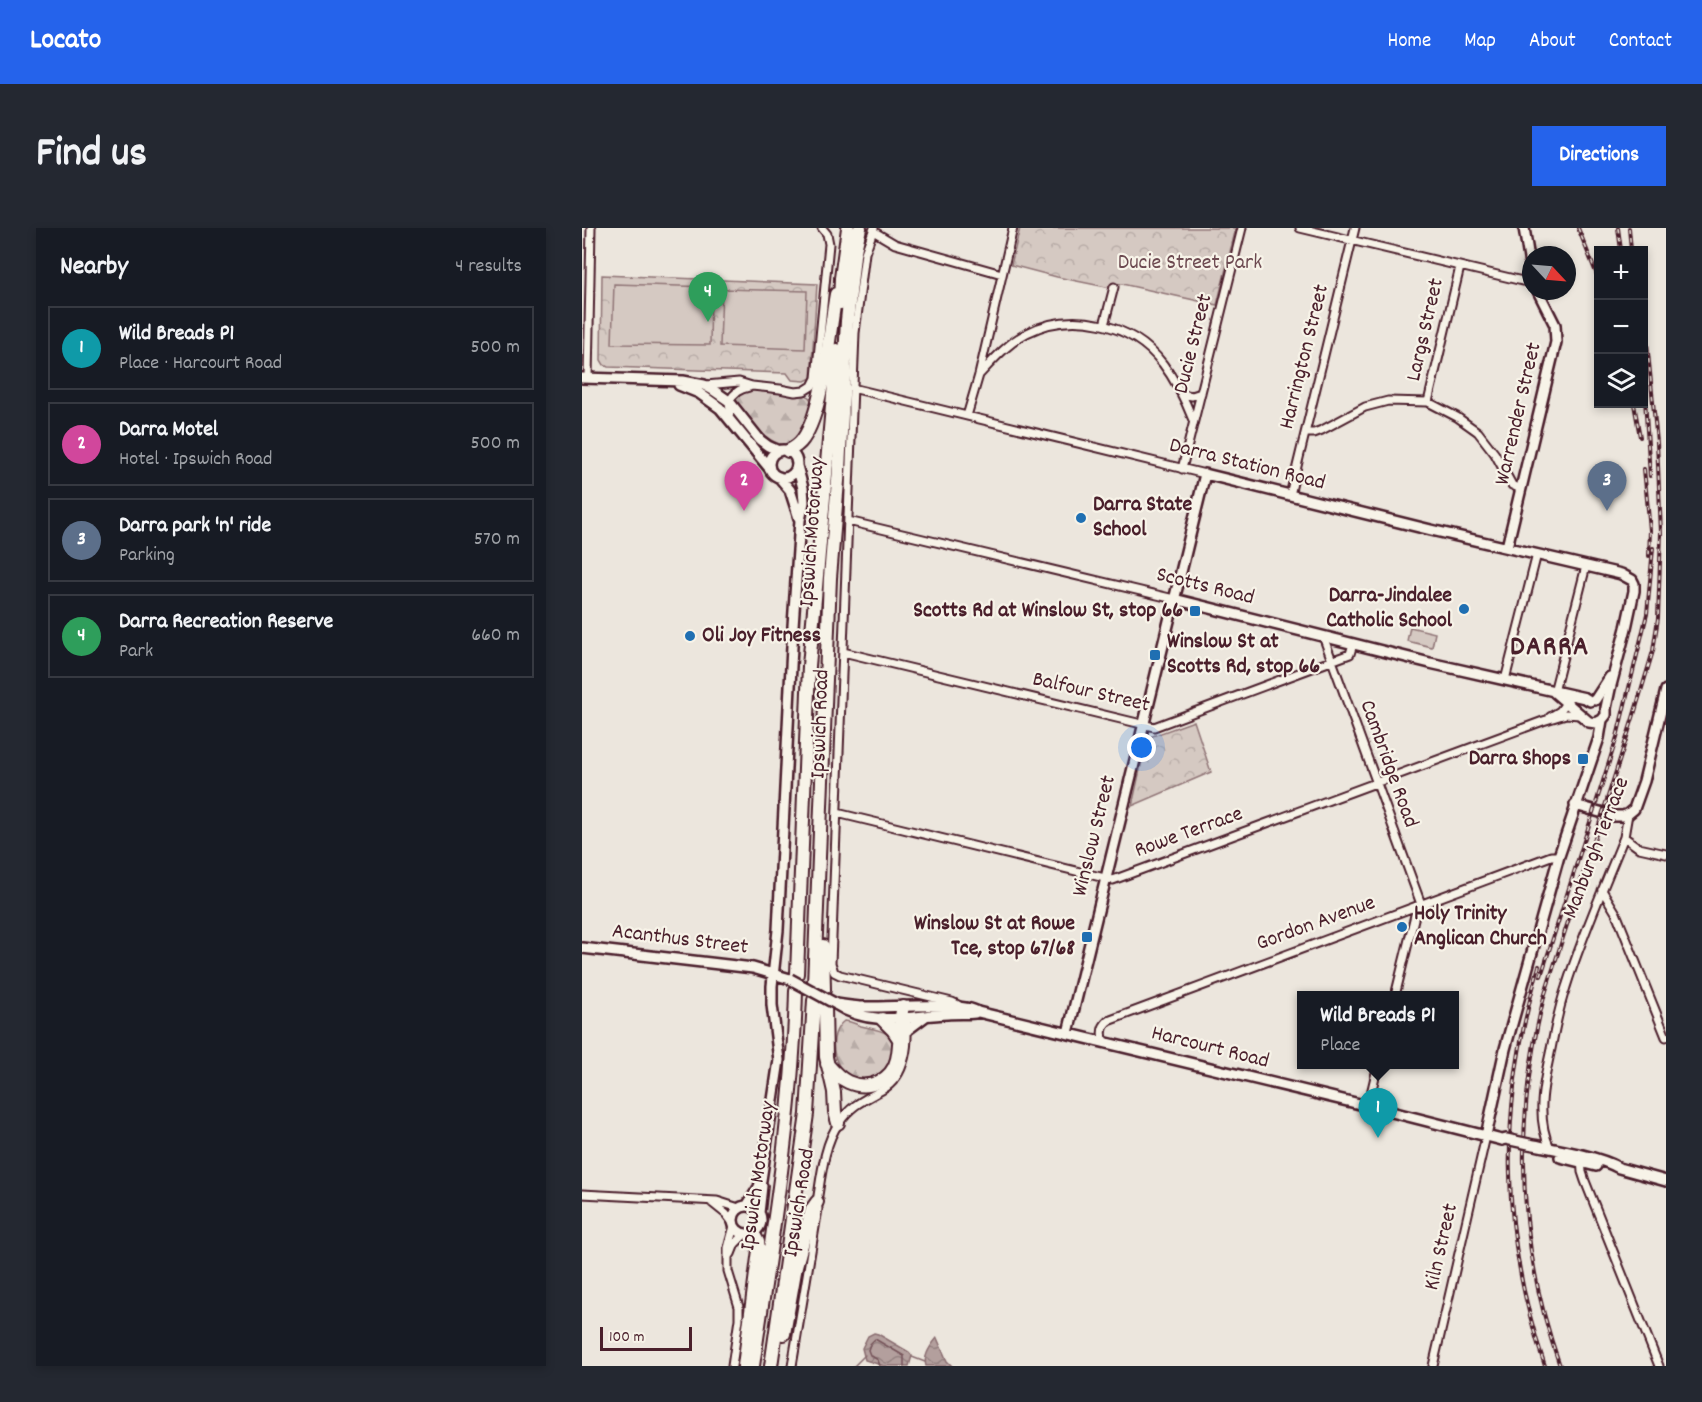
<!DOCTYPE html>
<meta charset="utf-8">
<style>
:root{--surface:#171b24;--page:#242831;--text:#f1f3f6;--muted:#9ea1a6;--line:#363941;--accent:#2563eb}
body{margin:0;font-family:Dekko,sans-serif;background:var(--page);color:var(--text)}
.controls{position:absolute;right:18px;top:18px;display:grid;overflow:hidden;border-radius:0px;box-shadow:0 3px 9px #0003}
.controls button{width:54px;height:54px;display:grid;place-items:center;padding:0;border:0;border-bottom:2px solid var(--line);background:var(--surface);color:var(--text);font:30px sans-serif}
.compass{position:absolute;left:940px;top:18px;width:54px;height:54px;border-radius:50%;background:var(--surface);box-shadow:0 3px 9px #0003;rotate:116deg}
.scale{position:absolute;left:18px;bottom:15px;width:92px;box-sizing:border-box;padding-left:6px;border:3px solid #4a1f2b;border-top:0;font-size:16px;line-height:21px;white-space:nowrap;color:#4a1f2b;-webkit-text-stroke:4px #f7f3e8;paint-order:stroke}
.you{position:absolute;left:560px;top:520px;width:21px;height:21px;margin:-15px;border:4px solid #fff;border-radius:50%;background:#1a73e8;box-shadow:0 0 0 9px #1a73e833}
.badge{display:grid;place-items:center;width:39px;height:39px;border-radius:50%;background:var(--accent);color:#fff;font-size:20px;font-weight:700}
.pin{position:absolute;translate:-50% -50px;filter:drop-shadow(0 2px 3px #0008)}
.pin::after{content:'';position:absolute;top:32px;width:21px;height:18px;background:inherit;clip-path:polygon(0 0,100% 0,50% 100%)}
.popup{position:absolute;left:715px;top:763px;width:162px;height:78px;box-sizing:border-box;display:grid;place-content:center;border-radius:0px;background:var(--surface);filter:drop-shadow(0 2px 4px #0005);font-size:20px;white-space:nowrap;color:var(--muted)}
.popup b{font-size:22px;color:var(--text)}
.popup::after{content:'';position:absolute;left:50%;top:100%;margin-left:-12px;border:12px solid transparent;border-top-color:var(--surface)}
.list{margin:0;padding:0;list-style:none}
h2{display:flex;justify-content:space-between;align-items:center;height:78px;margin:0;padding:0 24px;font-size:26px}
h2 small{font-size:20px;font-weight:400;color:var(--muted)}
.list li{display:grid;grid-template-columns:39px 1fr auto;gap:18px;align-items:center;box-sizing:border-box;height:84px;margin:0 12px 12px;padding:0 12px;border:2px solid var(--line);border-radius:0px}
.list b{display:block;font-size:22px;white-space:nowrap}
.list p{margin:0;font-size:20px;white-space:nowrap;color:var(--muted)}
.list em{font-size:20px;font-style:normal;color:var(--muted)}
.icon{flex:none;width:33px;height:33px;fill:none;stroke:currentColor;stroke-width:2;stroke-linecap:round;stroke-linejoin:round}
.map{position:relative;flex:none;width:1084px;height:1138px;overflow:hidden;border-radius:0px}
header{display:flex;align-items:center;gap:36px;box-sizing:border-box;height:84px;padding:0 30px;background:var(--accent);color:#fff}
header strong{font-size:28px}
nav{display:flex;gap:33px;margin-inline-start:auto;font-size:21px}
.intro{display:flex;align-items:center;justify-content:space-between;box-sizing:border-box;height:144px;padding:0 36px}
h1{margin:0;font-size:42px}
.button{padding:15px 27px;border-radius:0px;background:var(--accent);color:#fff;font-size:21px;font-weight:700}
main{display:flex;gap:36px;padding:0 36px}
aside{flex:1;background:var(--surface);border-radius:0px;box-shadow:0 3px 9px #0003}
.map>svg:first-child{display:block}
.forest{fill:url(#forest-firs);stroke:#907476;stroke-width:1.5}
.park{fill:url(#park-crowns);stroke:#907476;stroke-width:1.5}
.pitch{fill:#d5c9c2;stroke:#907476;stroke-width:1.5}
.water{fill:url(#water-waves);stroke:#896c6f;stroke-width:1.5}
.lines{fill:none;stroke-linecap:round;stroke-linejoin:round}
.shore{stroke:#745259;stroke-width:1.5}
.stream{stroke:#896c6f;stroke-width:1.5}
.street-casing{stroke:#4a1f2b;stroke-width:11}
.secondary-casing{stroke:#4a1f2b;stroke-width:14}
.highway-casing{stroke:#4a1f2b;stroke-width:16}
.street{stroke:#f7f3e8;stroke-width:7}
.secondary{stroke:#f7f3e8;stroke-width:9}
.highway{stroke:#f7f3e8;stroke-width:12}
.rail-casing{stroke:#4a1f2b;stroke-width:4}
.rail{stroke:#f7f3e8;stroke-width:1.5;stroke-dasharray:4.5;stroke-linecap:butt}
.secondary-bridge-casing{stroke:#4a1f2b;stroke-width:14;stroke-linecap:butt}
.secondary-bridge{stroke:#f7f3e8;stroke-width:9}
.poi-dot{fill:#1f6fb2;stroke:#f7f3e8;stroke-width:2}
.labels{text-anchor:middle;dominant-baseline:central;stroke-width:4.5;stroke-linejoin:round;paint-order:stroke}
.park-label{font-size:22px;fill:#6d4a51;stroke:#f7f3e8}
.street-label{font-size:22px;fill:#4a1f2b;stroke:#f7f3e8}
.poi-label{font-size:22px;font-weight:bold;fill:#4a1f2b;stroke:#f7f3e8;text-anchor:start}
.district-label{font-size:28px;font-weight:bold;letter-spacing:1.5px;fill:#4a1f2b;stroke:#f7f3e8}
</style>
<header>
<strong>Locato</strong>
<nav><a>Home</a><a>Map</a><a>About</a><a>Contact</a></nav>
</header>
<div class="intro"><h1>Find us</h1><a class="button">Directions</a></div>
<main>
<aside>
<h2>Nearby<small>4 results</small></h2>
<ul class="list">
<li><span class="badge" style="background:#0f9aa8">1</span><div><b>Wild Breads P1</b><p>Place · Harcourt Road</p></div><em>500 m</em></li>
<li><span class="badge" style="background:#d1479c">2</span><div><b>Darra Motel</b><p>Hotel · Ipswich Road</p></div><em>500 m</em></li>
<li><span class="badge" style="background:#5c6f8a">3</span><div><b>Darra park 'n' ride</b><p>Parking</p></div><em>570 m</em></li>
<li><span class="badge" style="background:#2e9e5b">4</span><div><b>Darra Recreation Reserve</b><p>Park</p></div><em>660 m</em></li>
</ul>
</aside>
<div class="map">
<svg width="1084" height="1138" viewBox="0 0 1084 1138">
<defs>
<pattern id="forest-firs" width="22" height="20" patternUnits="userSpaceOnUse" patternTransform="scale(1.5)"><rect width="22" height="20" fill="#d5c9c2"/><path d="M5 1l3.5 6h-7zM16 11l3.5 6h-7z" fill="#b8aca7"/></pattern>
<pattern id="park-crowns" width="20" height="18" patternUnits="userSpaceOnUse" patternTransform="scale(1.5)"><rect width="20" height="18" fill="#d5c9c2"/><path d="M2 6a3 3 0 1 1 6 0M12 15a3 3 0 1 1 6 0" fill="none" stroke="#b8aca7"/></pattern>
<pattern id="water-waves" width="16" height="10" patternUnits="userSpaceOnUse" patternTransform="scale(1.5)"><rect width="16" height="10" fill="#b39f9d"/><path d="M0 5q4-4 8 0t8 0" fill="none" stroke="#948180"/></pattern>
</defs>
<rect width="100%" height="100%" fill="#ece6dd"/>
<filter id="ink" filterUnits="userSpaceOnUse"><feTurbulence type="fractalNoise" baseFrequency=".0167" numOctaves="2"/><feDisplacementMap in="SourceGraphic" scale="12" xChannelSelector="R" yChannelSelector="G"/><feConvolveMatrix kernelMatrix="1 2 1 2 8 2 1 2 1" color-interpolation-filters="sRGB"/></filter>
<g filter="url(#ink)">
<path class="forest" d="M165,161L195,163L218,168L225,167L230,173C226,185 223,204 213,212C192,230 163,186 153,172L157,166Z
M262,793C269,793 273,796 279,798C294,802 313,802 311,822C311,828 310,831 307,835C302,843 296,849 286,850C280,851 273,852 268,849C250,839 245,806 262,793Z"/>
<path class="park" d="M438,0H654L635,77L540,56L524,59L475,49L429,37Z
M20,47L235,56L229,150L223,153L210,152L205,145L26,139L22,137L19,132Z
M612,493L629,544L550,578L565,510Z"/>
<path class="pitch" d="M32,56L129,59L128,117L30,116Z
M140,61L225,63L223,121L138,118Z
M828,399L853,405L850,419L825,413Z"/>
<path class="water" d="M292,1105L296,1106L327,1124L330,1128L327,1138H302L283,1132L280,1120L286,1108Z
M355,1110L365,1133L370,1138H344C341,1129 349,1117 355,1110Z"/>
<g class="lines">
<path class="shore" d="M298,1138L296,1132L288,1127L286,1122L288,1116L293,1111L322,1128V1138"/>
<path class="stream" d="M330,1129L343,1134
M272,1138L283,1127"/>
<g class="street-casing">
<path id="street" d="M292,0L283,25L273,105L249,735L252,744L258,747L370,774L376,777
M718,0L949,55
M291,3L313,16L420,46
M522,97L532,59
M397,147C411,132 426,115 445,105C490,82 550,95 581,136C594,153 603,172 611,192
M6,150L9,0
M124,157L157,154L170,158L198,161L213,164L222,163L230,158L234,150L247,16L245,6L240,0
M270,160L623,246
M601,166L610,168L619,165
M846,174L878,39
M385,188L397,147L431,0
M147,189L148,183L147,173C152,165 157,161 167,159
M724,205H732L740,202L783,179L806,173L846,174L875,189L896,204L913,226L930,257L939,261
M600,241L660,0
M708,267L773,0
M266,293L592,371
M741,408L839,676L833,687L813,768
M261,424L572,499L749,433L768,426L771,416
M923,452L955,326
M972,464L1004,338
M968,489L978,483L986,472
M255,585L531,652L961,493L984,486L998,487
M1042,609L1057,620L1084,626
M1020,662L1034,685L1084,809
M522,814C519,806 519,799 526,793L969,628H977
M786,878L796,836
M968,920C953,889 962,853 969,821C973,800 977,779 984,759C1000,708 1022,659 1042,609L1046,586
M999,930L1000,944L1003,953L1077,1138
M0,966L135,973L157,980
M129,974L144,986L150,994
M149,1026L153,1016L163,1006
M150,1138L157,1091V1079L146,1043V1020L152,998
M210,1138L236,981L235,974C239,950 242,915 257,895C269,877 282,872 300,862C325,848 327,814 324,788
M851,1138L904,908"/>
</g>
<g class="secondary-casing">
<path id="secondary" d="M942,0L949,43
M0,150L101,153L122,157L131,162L147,173L178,212L186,218L197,223
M97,157L117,165L138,180L188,241
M187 236a14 14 0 1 1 28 0a14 14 0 1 1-28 0Z
M197,249L208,262L217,290
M925,319L974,114L973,97L956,63
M592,371L848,435L1003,470L1008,473
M972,464L1007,494L1014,495L1020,492
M1013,472L1028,449
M993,577L1032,588H1041L1046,586L1052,581L1062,553L1084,462
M0,720L171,740L208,751
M254,776C263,777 272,779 282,779C306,780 380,773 396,784L786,878L920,912
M255,777C288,799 327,788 365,786C375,785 384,786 393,785
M324,803L344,788
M486,805L623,246L849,302L1039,346L1050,352L1052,356V363L1044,400L1028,461L1024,480V487L1020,492L1017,510L977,628L923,821L904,908
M947,916C972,921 1016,928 1037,940L1084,953
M978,929L1014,938
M151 992a14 14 0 1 1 28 0a14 14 0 1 1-28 0Z
M165,978L177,959L179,952L197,832L190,777V758L196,702L211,398L218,292L222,274L221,260L215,238
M177,985L180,958"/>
</g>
<g class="highway-casing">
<path id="highway" d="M258,75L259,50L266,0
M206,223C212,220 217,217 221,211C242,181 247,104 254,66
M241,718L242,762
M215,746L227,438L255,122
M232,756L248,350L257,241L265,93L272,27L278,0
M243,779L244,829L252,864L253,884L256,895
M300,791L311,802L317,811
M245,836C251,843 257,850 266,854C286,863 310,853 315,831C319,814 316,796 321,779
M202,1106L214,1038L230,981L235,974
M162,1138L177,1022L176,1014L171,1005
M171,1138C189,1013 211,889 214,763
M189,1138L225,886L232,772"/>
</g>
<use href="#street" class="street"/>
<use href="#secondary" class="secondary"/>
<use href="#highway" class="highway"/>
<g class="rail-casing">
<path id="rail" d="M996,0L1017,52
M1036,0L1039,22
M1047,0L1049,22
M1063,171L1068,248
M1052,176L1058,209
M1062,241L1068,302L1067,328
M957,738C917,875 917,1003 963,1138
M959,748L1035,509L1065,386L1071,320
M978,1138C935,1016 931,894 962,769L1051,490L1071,423L1076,390L1079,305L1075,214L1062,85"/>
</g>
<use href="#rail" class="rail"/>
<g class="secondary-bridge-casing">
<path id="secondary-bridge" d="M208,751L254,776
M920,912L924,911L947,916"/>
</g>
<use href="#secondary-bridge" class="secondary-bridge"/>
</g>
</g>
<g class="poi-dot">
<circle cx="499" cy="290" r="6"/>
<circle cx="882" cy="381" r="6"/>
<rect x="607" y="377" width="12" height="12" rx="3"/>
<circle cx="108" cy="408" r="6"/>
<rect x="567" y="421" width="12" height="12" rx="3"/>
<rect x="995" y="525" width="12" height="12" rx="3"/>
<circle cx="820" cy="699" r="6"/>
<rect x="499" y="703" width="12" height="12" rx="3"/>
</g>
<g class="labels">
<g class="park-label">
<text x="608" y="35">Ducie Street Park</text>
</g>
<g class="street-label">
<text transform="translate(844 102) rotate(-77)">Largs Street</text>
<text transform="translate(612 116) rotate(-76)">Ducie Street</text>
<text transform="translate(723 129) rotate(-76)">Harrington Street</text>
<text transform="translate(937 186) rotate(-77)">Warrender Street</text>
<text transform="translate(665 237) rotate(14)">Darra Station Road</text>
<text transform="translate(231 304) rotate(-86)">Ipswich Motorway</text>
<text transform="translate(623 359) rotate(14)">Scotts Road</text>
<text transform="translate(509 465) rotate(13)">Balfour Street</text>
<text transform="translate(239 496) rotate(-88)">Ipswich Road</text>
<text transform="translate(806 536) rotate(70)">Cambridge Road</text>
<text transform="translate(607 605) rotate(-20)">Rowe Terrace</text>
<text transform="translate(513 608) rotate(-76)">Winslow Street</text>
<text transform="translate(1015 620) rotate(-69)">Manburgh Terrace</text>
<text transform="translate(734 696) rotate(-20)">Gordon Avenue</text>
<text transform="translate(98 712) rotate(7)">Acanthus Street</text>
<text transform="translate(628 820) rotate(14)">Harcourt Road</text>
<text transform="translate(177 948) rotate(-82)">Ipswich Motorway</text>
<text transform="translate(218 975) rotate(-81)">Ipswich Road</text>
<text transform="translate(860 1019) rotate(-77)">Kiln Street</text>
</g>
<g class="poi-label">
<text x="511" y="277">Darra State<tspan x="511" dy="25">School</tspan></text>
<text x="870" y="368" text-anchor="end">Darra-Jindalee<tspan x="870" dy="25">Catholic School</tspan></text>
<text x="601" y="383" text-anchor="end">Scotts Rd at Winslow St, stop 66</text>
<text x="120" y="408">Oli Joy Fitness</text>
<text x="585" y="414">Winslow St at<tspan x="585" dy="25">Scotts Rd, stop 66</tspan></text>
<text x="989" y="531" text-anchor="end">Darra Shops</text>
<text x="832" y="686">Holy Trinity<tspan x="832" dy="25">Anglican Church</tspan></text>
<text x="493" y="696" text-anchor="end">Winslow St at Rowe<tspan x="493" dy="25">Tce, stop 67/68</tspan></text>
</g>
<g class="district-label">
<text x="968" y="421">DARRA</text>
</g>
</g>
</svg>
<div class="controls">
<button>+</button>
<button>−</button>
<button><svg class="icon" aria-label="layers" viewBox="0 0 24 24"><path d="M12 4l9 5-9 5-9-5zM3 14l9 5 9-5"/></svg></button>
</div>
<svg class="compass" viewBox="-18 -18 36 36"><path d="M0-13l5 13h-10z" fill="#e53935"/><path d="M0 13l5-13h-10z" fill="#9ea1a6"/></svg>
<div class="scale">100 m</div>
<div class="you"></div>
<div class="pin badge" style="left:796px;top:910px;background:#0f9aa8">1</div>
<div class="popup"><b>Wild Breads P1</b>Place</div>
<div class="pin badge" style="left:162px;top:283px;background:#d1479c">2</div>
<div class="pin badge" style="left:1025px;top:283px;background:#5c6f8a">3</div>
<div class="pin badge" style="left:126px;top:94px;background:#2e9e5b">4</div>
</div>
</main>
